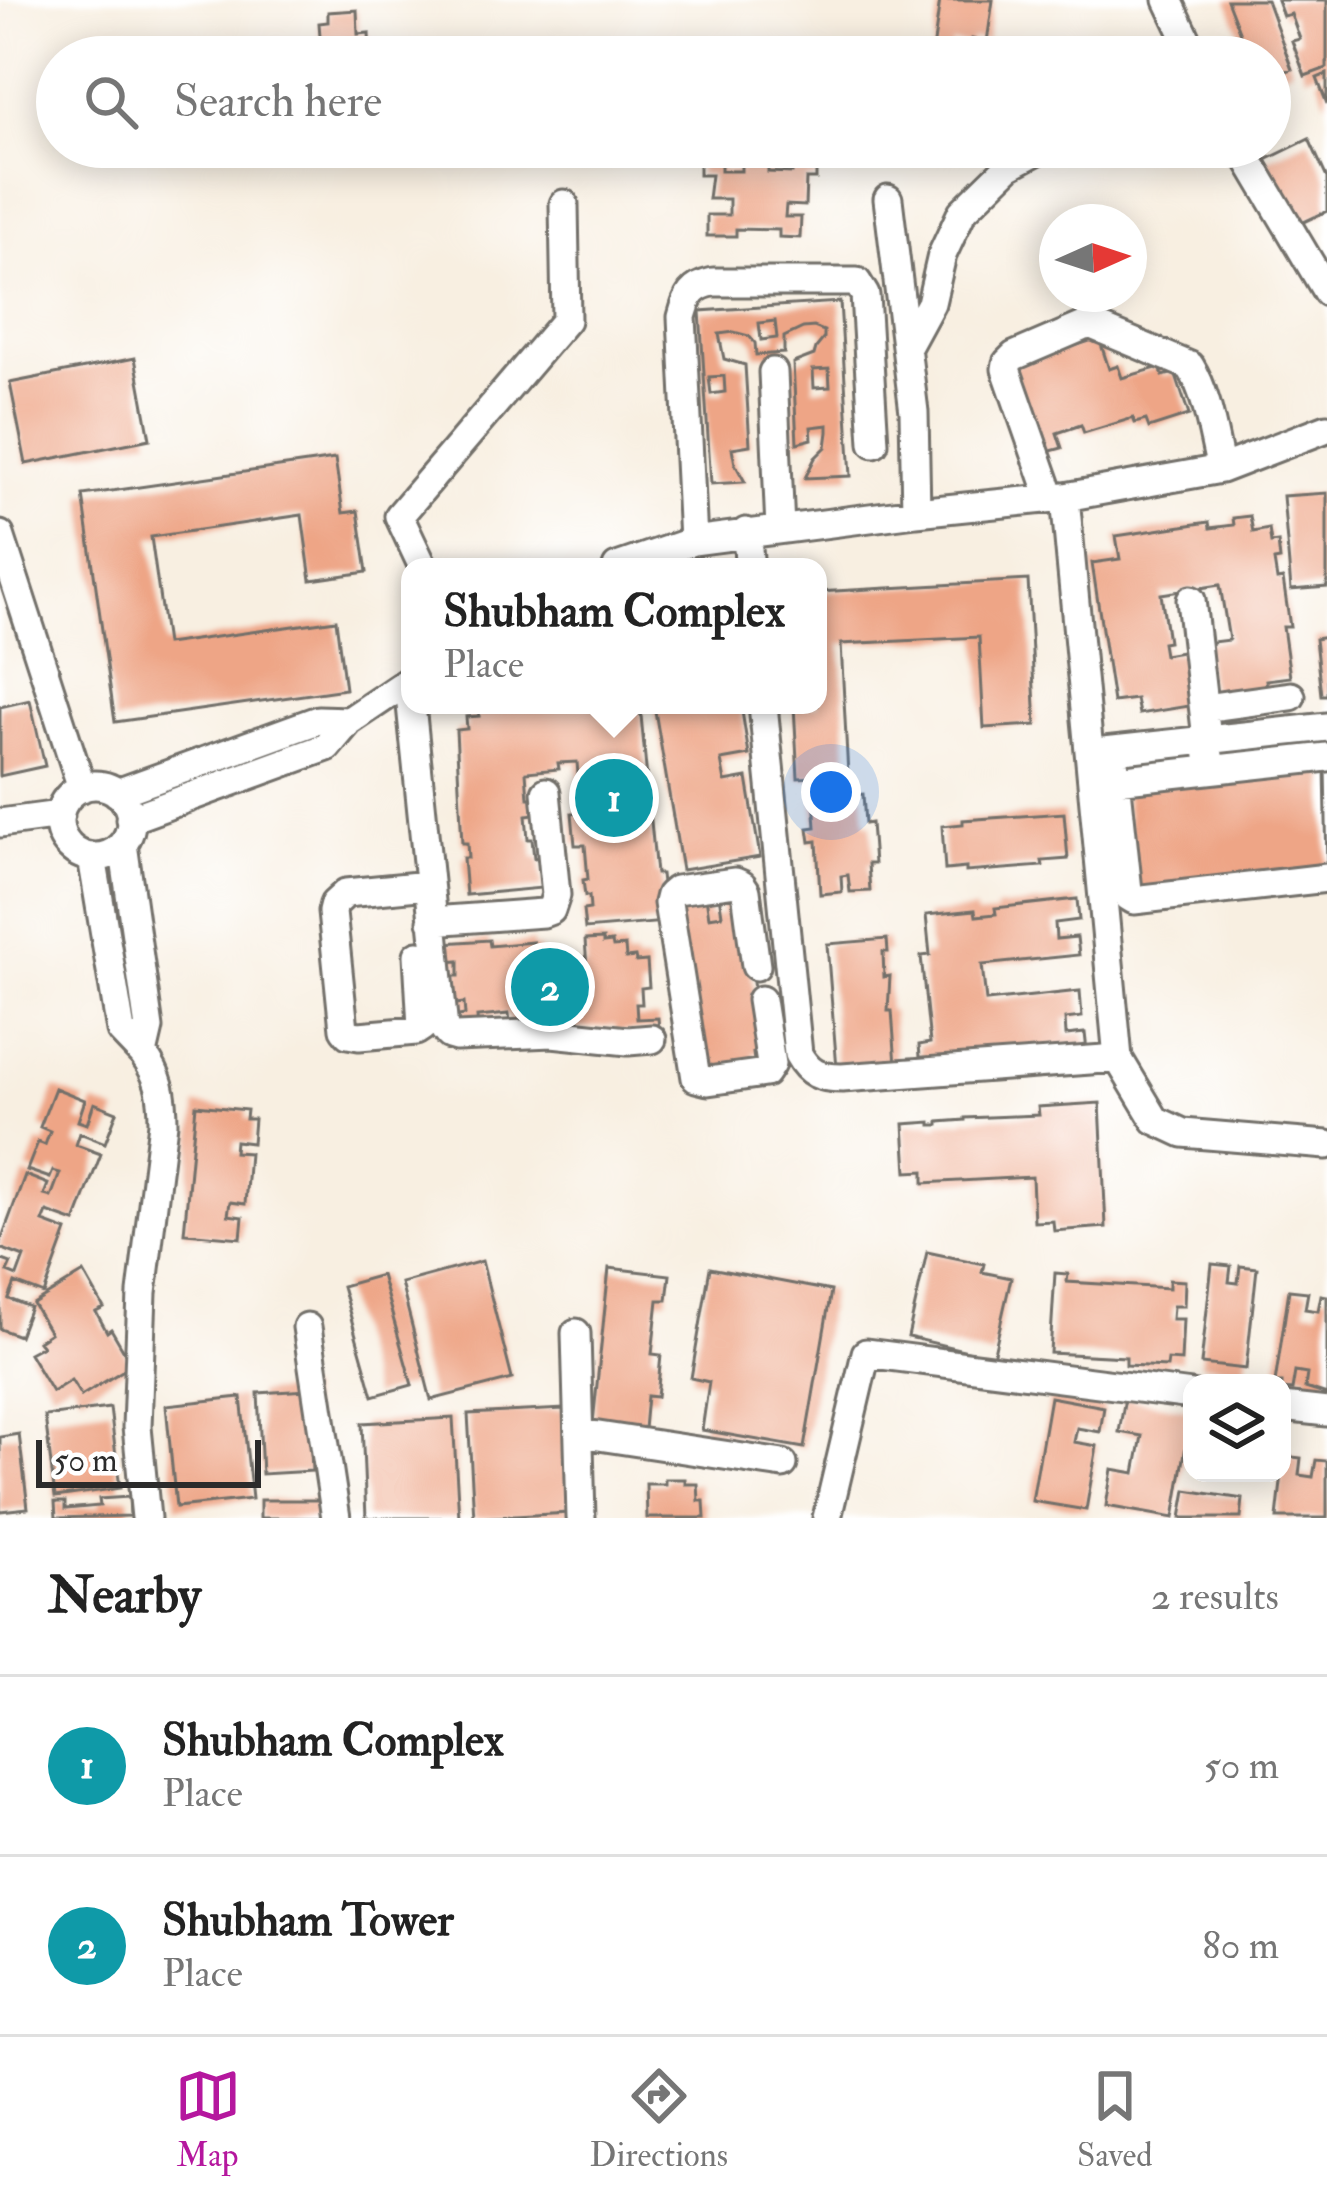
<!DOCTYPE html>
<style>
:root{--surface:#fff;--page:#f2f2f2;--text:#222;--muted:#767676;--line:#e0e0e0;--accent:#b5179e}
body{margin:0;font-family:"IM FELL Double Pica",serif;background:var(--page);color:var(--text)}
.controls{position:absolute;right:36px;bottom:36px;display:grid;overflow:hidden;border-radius:24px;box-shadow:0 6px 30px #0003}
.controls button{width:108px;height:108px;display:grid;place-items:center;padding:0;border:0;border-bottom:3px solid var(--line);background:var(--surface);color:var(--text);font:60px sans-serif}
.compass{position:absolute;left:1039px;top:204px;width:108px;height:108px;border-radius:50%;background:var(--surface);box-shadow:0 6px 30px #0003;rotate:87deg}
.scale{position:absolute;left:36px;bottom:30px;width:225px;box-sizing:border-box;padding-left:12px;border:6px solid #2b2b2b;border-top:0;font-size:33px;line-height:42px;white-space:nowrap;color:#2b2b2b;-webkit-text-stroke:9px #fff;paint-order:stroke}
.you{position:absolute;left:831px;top:792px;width:42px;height:42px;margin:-30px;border:9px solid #fff;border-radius:50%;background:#1a73e8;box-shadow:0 0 0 18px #1a73e833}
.badge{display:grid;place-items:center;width:78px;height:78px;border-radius:50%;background:var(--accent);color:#fff;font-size:39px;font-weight:700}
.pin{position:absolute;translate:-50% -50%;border:6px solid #fff;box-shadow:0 3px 12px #0006}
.popup{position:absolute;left:401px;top:558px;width:426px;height:156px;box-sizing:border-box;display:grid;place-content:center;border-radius:24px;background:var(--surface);filter:drop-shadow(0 3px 9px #0005);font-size:39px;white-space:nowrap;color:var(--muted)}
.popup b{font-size:45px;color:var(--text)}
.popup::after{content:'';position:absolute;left:50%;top:100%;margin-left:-24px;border:24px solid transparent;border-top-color:var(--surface)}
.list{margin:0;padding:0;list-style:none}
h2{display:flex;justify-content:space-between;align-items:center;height:156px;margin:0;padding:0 48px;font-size:51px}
h2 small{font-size:39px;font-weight:400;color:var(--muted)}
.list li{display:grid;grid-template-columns:78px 1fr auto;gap:36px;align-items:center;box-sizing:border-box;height:180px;padding:0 48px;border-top:3px solid var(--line)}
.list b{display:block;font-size:45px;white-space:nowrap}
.list p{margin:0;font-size:39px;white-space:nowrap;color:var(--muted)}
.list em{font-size:39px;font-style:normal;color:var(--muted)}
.icon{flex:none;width:66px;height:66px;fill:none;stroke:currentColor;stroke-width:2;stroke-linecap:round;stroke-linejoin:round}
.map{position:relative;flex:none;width:1327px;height:1518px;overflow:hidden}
.search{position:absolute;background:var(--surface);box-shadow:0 6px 30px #0003;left:36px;right:36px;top:36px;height:132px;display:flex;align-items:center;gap:30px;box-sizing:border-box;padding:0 42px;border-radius:66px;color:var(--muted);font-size:45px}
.sheet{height:516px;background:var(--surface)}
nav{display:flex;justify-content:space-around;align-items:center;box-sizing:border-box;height:168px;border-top:3px solid var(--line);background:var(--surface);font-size:33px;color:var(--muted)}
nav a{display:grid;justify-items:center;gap:6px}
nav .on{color:var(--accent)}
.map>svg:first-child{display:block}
.building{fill:#eea586;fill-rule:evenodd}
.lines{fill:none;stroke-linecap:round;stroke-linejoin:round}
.minor-casing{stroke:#73706b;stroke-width:33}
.minor{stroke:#fff;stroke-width:27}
</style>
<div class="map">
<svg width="1327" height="1518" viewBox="0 0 1327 1518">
<rect width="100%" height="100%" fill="#fff"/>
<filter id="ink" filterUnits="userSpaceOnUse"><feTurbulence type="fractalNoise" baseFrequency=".00833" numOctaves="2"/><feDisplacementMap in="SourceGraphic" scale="24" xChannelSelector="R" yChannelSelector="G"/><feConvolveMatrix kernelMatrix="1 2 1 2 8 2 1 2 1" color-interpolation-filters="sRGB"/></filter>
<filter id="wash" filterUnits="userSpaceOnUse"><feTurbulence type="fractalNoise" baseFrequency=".004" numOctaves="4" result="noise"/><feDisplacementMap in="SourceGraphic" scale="48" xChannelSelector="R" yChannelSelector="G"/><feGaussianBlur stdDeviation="2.7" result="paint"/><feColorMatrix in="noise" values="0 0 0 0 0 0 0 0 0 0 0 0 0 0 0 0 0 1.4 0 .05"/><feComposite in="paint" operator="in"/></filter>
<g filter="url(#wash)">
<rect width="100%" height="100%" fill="#f8efe1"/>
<g id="blocks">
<path class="building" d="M940,0H993L987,42L972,39L971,45L952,43L950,57H932Z
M1227,0H1267L1292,69L1270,77V57H1249Z
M1277,0H1327V68L1305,76L1292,41L1300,39L1291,14L1283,16Z
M357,10L358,34L369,33L370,57H311L310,49H321L319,23L328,22V12Z
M1327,74V104L1317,78Z
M1309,139L1327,178V211L1297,225L1266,160Z
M699,162L721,163V171H741V163H768V172L792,173V164L816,165V179H806L805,206L786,205L785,217H801L800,238L779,237V230L736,229V236H707V215H729V199H708L711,175H699Z
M840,302L851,476L805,478L815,458L826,447L828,432V425L811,427L812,439L797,443L793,363L814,355L816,348L824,338V331L814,327L803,328L784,337V353L756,355L755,343L749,336L734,332L719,334L724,359L745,365L750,445L732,448L735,464L745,482L711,484L700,311ZM775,321L777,338L761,340L759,323ZM829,369L830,387L814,388L813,370ZM724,376L725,392L711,394L709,377Z
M1099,338L1109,369L1118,366L1122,378L1160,367L1163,376L1175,373L1189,415L1149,428L1146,420L1135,423L1133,418L1084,433L1081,425L1057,433L1062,448L1040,454L1012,366Z
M135,358L150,439L26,464L10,383Z
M335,459L343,513L358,511L367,572L311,580L302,515L151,537L166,644L336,620L345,689L115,722L83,495Z
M1327,493V587L1291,590L1283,496Z
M1250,516L1253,532L1269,529L1271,543L1278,542L1280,560L1274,561L1277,580L1283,579L1290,627H1283L1290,677L1266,680L1268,694L1213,703L1204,643L1229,640L1220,585L1161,594L1168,642L1162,643L1164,655L1187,651L1195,705L1139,714L1136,699L1113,702L1092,563L1120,559L1116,536L1209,522L1210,528L1234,525L1233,518Z
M1028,580L1036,725L984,728L979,637L841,644L848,775L798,778L794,705H818V592Z
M1327,637V695H1321L1315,639Z
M30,700L45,766L0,776V707Z
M502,705H640L656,874H661L666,922L585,929L583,910L590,909L589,896H585L583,880L588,879L585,845H575L572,813H581L577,762L558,763L559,769L526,772L528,798H533L534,814L526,815L528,839H532L534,858L540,857L542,888L466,895L463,858H468L467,843H462L456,730L467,729L466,717L479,716L478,707Z
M654,705H741L749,755L721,760L725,782L747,778L760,857L682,870Z
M1325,767L1327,870L1136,892L1124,790Z
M863,794L865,824L871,823L874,864H868L870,891L850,892L848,875L841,876L842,892L820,894L817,841L810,842L808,828L816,827L814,798Z
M1064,813L1068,859L1042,861L1043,866L966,872V868L945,870L942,826L963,824V820Z
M740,892L763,1052L753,1053L755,1069L700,1077L674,902L706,897L709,917L722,915L719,895Z
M1077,899L1079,920L1055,923L1056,939L1077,937L1079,955L982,965L986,1001L1080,991L1082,1017L1065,1019L1066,1035L1085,1033L1087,1051L921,1068L919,1045L930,1043L921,956L930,955L926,915L975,910L976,916L996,914L995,908Z
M603,939V943L612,942L613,947L625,946L626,958L635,957L636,962L647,961L649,987L641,988L642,1004H636L637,1019L658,1018L659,1029L616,1031L615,1025L568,1030L558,1026L556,1012L541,1014V1018L531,1016V1021L510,1022L509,1014L477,1017L478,1030L459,1031L458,1016L465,1015L464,1003L456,1004L453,976H459V961L447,962L445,943L489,940L490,946L533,942V948H539V957L552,956L553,970L587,967L585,940Z
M887,939L888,952H883L884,977L890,976L888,1011H892L896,1065L837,1069L827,944Z
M55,1088L85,1100L78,1121L87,1124L94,1103L117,1112L105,1143L80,1133L76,1145L101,1154L75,1222L47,1212L43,1222L67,1231L44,1294L15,1283L9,1299L30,1307L19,1336L0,1329V1259L11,1263L7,1272L17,1276L24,1257L0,1248V1243L25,1175L48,1184L44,1195L51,1197L60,1173L53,1171L50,1178L27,1170L38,1142L45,1145L50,1131L40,1127Z
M1100,1103L1106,1227L1054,1231L1053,1221L1034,1222L1032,1177L924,1183V1171L907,1172L904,1124L931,1122V1125H939V1122L965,1120V1118L1039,1115L1038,1107Z
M196,1105L247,1110L246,1119H254L252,1143L235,1141L234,1152L249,1153L245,1204L230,1202L228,1215L243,1217L241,1238L184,1233Z
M927,1252L984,1264L982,1272L1011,1278L993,1357L908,1337Z
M482,1261L512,1379L431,1400L401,1283Z
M1212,1264L1231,1266L1229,1282L1238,1283L1240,1266L1257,1268L1246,1369L1201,1364Z
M609,1268L670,1275L667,1300H658L652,1354L661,1355L657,1397L647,1396L644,1429L593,1423Z
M710,1268L831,1291L804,1448L702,1430L709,1382L691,1378Z
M84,1273L104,1308L96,1312L107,1332L111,1329L132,1365L81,1396L71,1380L52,1392L29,1353L42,1346L38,1341L50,1333L33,1304Z
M1055,1273L1068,1274L1067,1282L1169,1288V1280L1185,1281L1184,1306H1173L1172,1319H1183L1181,1361L1168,1360L1167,1367L1126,1365V1357L1050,1353Z
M381,1275L412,1385L373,1396L342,1286Z
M1289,1290L1308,1292L1305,1309L1318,1311L1321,1295L1327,1296V1395L1305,1388L1307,1374L1295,1372L1292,1390L1282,1389V1383H1275Z
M308,1390L312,1471L262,1474L258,1393Z
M241,1397L252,1499L176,1507L166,1405Z
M1050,1397L1104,1407L1100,1432L1077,1428L1074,1442L1097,1446L1086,1510L1032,1501Z
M1125,1398L1192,1410L1174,1518L1106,1506L1112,1469L1135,1473L1142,1436L1119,1432Z
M110,1408L120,1488L55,1497L45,1416Z
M564,1409L570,1513L474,1518L468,1414Z
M453,1418L459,1518H366L362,1423Z
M19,1434L28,1508L0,1511V1437Z
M1284,1456L1301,1458L1299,1475L1313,1477L1316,1460L1327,1461V1518H1277Z
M665,1479H685V1484H698L699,1501H704L705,1518H647L646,1484H665Z
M1186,1490L1243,1499L1241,1518H1181Z
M129,1497L130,1516L56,1518L55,1502H65V1509L100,1506L99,1499Z
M260,1500H323L327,1518H260Z"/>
</g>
</g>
<g filter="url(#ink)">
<use href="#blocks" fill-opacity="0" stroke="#73706b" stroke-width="3"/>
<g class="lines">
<g class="minor-casing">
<path id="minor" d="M1168,0L1195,57
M1241,147L1327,292
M888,199L914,412L916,512
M907,347L931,303L942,255L962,212L1010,165L1044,147
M773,372L780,529
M1065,497L1118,1058L1155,1120L1183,1133L1327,1145
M1051,498L1006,369L1007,363L1014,356L1084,326L1092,325L1190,366C1208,395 1213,436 1221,469
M746,532L750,567
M0,535L82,788
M693,541L682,317C688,296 690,287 713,282H857L865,295L874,443
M423,567L399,516L566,320L564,204
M617,567L693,541L916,512L1065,497L1221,469L1327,428
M1191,600L1209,756
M411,705L444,1029L449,1035L456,1037L552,1033L628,1041L652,1039
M763,705L798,1054C809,1074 820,1078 842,1078L1118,1058
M1204,708L1291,696
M1113,750L1128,891L1129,897L1134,900L1327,878
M1095,752L1327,727
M1116,780L1327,757
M59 821a36 36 0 1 1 72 0a36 36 0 1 1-72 0Z
M117,793L318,720L349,721
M130,819L327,747L349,721L410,680
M0,823L60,815
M92,857L121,1031L143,1054L149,1028L123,844
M432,921L543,913L551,910L556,895L546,792
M418,955L422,1027L416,1031L359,1036L348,1034L344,1029L332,912L334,904L346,893L428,885
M756,966L746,891L742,885L735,882L676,890L670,895L668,903L696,1078L708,1081L765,1073L771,1064L761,1000
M143,1054C160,1077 163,1094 163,1123L142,1293L137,1427L146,1518
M307,1327L336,1518
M576,1333L581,1518
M1282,1407L1327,1412
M579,1433L783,1464
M827,1518L866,1353L1192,1395"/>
</g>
<use href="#minor" class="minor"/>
</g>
</g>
</svg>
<div class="controls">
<button><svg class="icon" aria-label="layers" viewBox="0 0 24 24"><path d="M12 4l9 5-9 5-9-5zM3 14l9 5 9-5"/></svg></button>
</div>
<svg class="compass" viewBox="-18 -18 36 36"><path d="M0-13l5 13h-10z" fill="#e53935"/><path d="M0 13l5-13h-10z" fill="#767676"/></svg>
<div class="scale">50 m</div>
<div class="you"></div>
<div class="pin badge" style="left:614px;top:798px;background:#0f9aa8">1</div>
<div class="popup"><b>Shubham Complex</b>Place</div>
<div class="pin badge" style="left:550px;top:987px;background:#0f9aa8">2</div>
<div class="search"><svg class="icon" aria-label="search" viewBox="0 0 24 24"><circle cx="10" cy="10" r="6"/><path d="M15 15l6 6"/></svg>Search here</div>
</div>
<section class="sheet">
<h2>Nearby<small>2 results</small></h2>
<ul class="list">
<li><span class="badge" style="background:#0f9aa8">1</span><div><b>Shubham Complex</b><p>Place</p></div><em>50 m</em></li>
<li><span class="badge" style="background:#0f9aa8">2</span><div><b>Shubham Tower</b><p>Place</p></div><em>80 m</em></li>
</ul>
</section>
<nav>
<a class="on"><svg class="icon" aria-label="map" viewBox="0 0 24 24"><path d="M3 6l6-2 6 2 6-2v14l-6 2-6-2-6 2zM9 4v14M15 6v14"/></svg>Map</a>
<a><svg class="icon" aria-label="directions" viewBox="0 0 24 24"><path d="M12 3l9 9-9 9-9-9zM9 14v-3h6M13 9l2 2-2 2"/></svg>Directions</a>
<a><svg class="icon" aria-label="saved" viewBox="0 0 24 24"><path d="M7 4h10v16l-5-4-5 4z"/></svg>Saved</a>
</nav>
